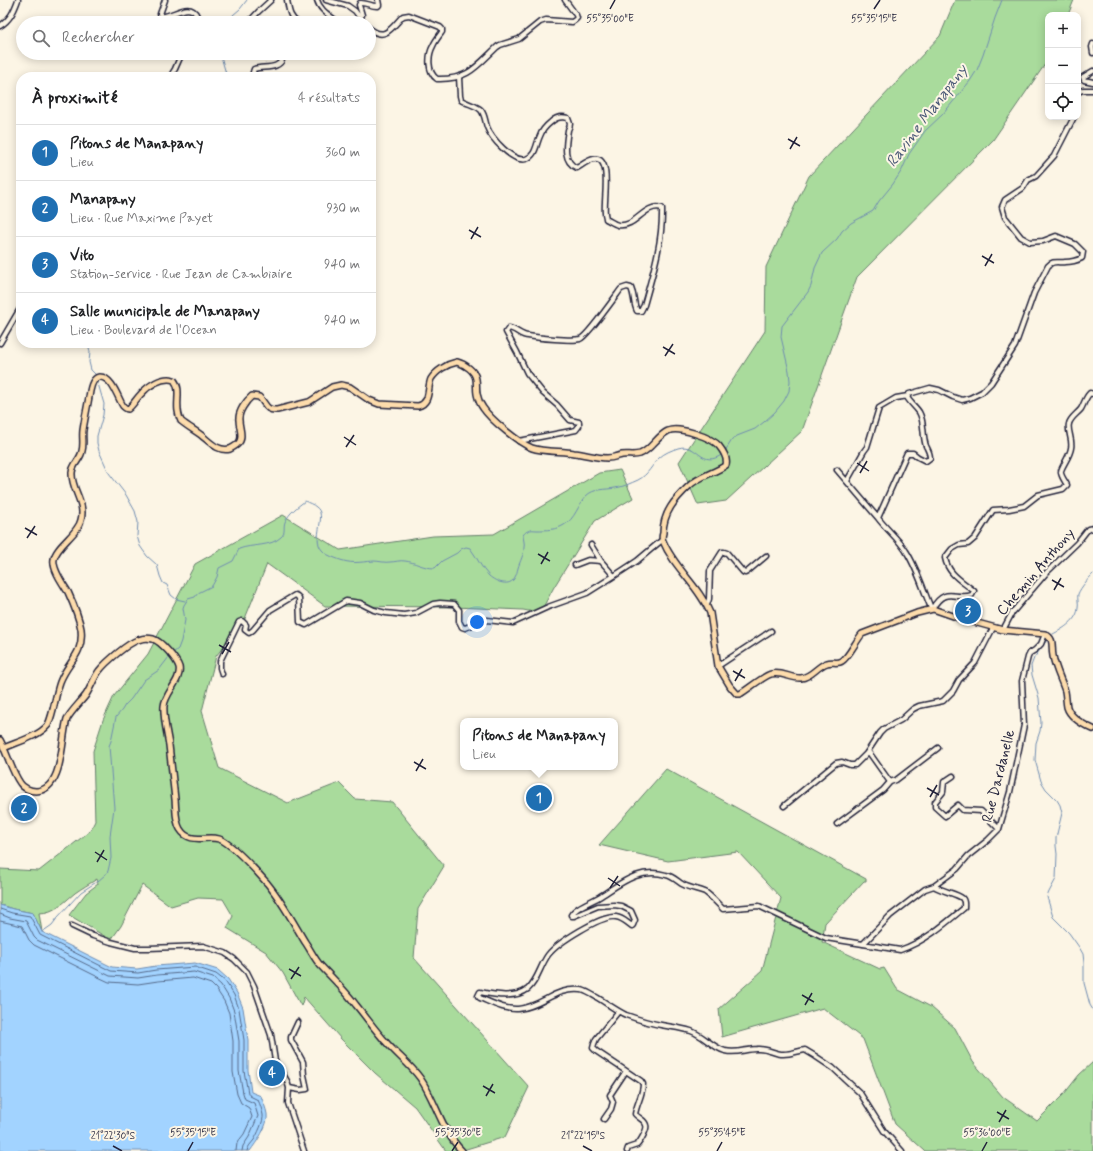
<!DOCTYPE html>
<html lang="fr">
<meta charset="utf-8">
<style>
:root{--surface:#fff;--page:#f6f6f6;--text:#202124;--muted:#757577;--line:#e0e0e0;--accent:#1f6fb2}
body{margin:0;font-family:Mynerve,sans-serif;background:var(--page);color:var(--text)}
.controls{position:absolute;right:12px;top:12px;display:grid;overflow:hidden;border-radius:8px;box-shadow:0 2px 10px #0003}
.controls button{width:36px;height:36px;display:grid;place-items:center;padding:0;border:0;border-bottom:1px solid var(--line);background:var(--surface);color:var(--text);font:20px sans-serif}
.you{position:absolute;left:477px;top:622px;width:14px;height:14px;margin:-10px;border:3px solid #fff;border-radius:50%;background:#1a73e8;box-shadow:0 0 0 6px #1a73e833}
.badge{display:grid;place-items:center;width:26px;height:26px;border-radius:50%;background:var(--accent);color:#fff;font-size:13px;font-weight:700}
.pin{position:absolute;translate:-50% -50%;border:2px solid #fff;box-shadow:0 1px 4px #0006}
.popup{position:absolute;left:460px;top:718px;width:158px;height:52px;box-sizing:border-box;display:grid;place-content:center;border-radius:8px;background:var(--surface);filter:drop-shadow(0 1px 3px #0005);font-size:13px;white-space:nowrap;color:var(--muted)}
.popup b{font-size:15px;color:var(--text)}
.popup::after{content:'';position:absolute;left:50%;top:100%;margin-left:-8px;border:8px solid transparent;border-top-color:var(--surface)}
.list{margin:0;padding:0;list-style:none}
h2{display:flex;justify-content:space-between;align-items:center;height:52px;margin:0;padding:0 16px;font-size:17px}
h2 small{font-size:13px;font-weight:400;color:var(--muted)}
.list li{display:grid;grid-template-columns:26px 1fr auto;gap:12px;align-items:center;box-sizing:border-box;height:56px;padding:0 16px;border-top:1px solid var(--line)}
.list b{display:block;font-size:15px;white-space:nowrap}
.list p{margin:0;font-size:13px;white-space:nowrap;color:var(--muted)}
.list em{font-size:13px;font-style:normal;color:var(--muted)}
.icon{flex:none;width:22px;height:22px;fill:none;stroke:currentColor;stroke-width:2;stroke-linecap:round;stroke-linejoin:round}
.map{position:relative;flex:none;width:1093px;height:1151px;overflow:hidden}
.search{position:absolute;background:var(--surface);box-shadow:0 2px 10px #0003;left:16px;top:16px;width:360px;height:44px;display:flex;align-items:center;gap:10px;box-sizing:border-box;padding:0 14px;border-radius:22px;color:var(--muted);font-size:15px}
.panel{position:absolute;background:var(--surface);box-shadow:0 2px 10px #0003;left:16px;top:72px;width:360px;height:276px;border-radius:16px}
.map>svg:first-child{display:block}
.green{fill:#a9db9c;stroke:#667e6c}
.water{fill:#a2d3ff;stroke:#6f8cb1}
.lines{fill:none;stroke-linecap:round;stroke-linejoin:round}
.shore{stroke:#556989;stroke-width:1}
.stream{stroke:#6f8cb1;stroke-width:1}
.minor-casing{stroke:#22223b;stroke-width:7}
.major-casing{stroke:#22223b;stroke-width:8}
.minor{stroke:#fcf5e5;stroke-width:4}
.major{stroke:#fddcac;stroke-width:5}
.ticks{fill:none;stroke:#22223b;stroke-width:1.5}
.labels{text-anchor:middle;dominant-baseline:central;stroke-width:4;stroke-linejoin:round;paint-order:stroke}
.street-label{font-size:15px;fill:#22223b;stroke:#fcf5e5}
.water-label{font-size:16px;font-style:italic;fill:#485776;stroke:#fcf5e5}
.ticks-label{font-size:10px;text-anchor:middle;fill:#22223b;stroke:#fcf5e5;stroke-width:4;stroke-linejoin:round;paint-order:stroke}
</style>
<div class="map">
<svg width="1093" height="1151" viewBox="0 0 1093 1151">
<rect width="100%" height="100%" fill="#fcf5e5"/>
<filter id="ink" filterUnits="userSpaceOnUse"><feTurbulence type="fractalNoise" baseFrequency=".025" numOctaves="2"/><feDisplacementMap in="SourceGraphic" scale="8" xChannelSelector="R" yChannelSelector="G"/><feConvolveMatrix kernelMatrix="1 2 1 2 8 2 1 2 1" color-interpolation-filters="sRGB"/></filter>
<g filter="url(#ink)">
<path class="green" d="M955,0H1074L1068,15H1048V60L993,140L857,277L802,431L726,501L698,505L679,462L765,331L766,267L809,176L940,36Z
M620,470L633,498L595,521L554,587L540,613L523,610L454,607L325,606L267,564L244,621L216,656L202,711L219,768L288,803L339,783L355,799L392,802L444,866L418,909L414,958L529,1087L505,1137L460,1151H446L415,1107L375,1073L341,1039L304,997L301,1006L283,973L266,952L227,928L233,916L223,899L198,898L171,906L142,885L121,926L111,940L69,915L86,893L98,884L97,879C89,884 82,888 75,893C64,902 55,913 39,913L42,932L33,913L13,909L0,905V869L39,871L90,831L95,821L93,751L103,720L114,696L148,654L195,564L283,515L340,550L433,536L494,534L599,473Z
M666,769L866,879V881H864L825,923L822,942L880,969L884,968L897,989L931,1007L955,1028L973,1062L1003,1097L1037,1121L1064,1094L1079,1075L1093,1062V1151H925L895,1124L863,1039L823,1008L722,1037L719,1009L762,971L781,898L738,852L668,861L599,845Z"/>
<path class="water" d="M0,905L13,909L33,913L42,932L112,967L137,969L156,966L195,963L218,970L228,979L237,993L243,1008L248,1040V1070L251,1092L261,1096C263,1102 266,1108 267,1114C269,1125 256,1143 250,1151H0Z"/>
<g class="lines">
<path class="shore" d="M0,909L12,913L30,916L40,935L111,971L138,973L156,970L195,967L216,974L225,981L234,995L239,1009L244,1040V1071L248,1093L250,1096L258,1100C260,1104 262,1110 263,1115C264,1121 257,1135 254,1140C251,1144 248,1146 247,1151
M0,914L10,918L26,921L34,937L37,940L110,976L138,978L157,975L194,972L213,978L221,985L229,998L234,1011L239,1041V1071L243,1093L245,1099L254,1103L258,1116L249,1137L243,1146L242,1151
M0,921L22,926L29,940L34,945L94,975L109,982L138,984L158,981L193,978L211,984L216,989L224,1001L229,1013L233,1041V1072L237,1094L241,1103L249,1108L252,1117L244,1134L237,1143L236,1151"/>
<path class="stream" d="M228,23L233,15L240,9L247,0
M220,53L227,77
M88,343L90,352L89,362L91,370L96,375
M97,380L104,404L103,415L97,436V443L99,451L109,473L126,495L135,511L138,522L137,536L140,546L147,556L157,565L160,576L163,583L167,585L171,595L176,599L185,601
M725,451L732,440L737,436L755,429L764,422L775,412L784,401L789,391L790,381L789,371L781,337L782,326L808,292L811,286L815,268L822,253L837,239L842,231L851,223L873,211L879,201L893,184L902,170L909,154L925,131L943,114L970,81L977,70L983,55L995,18L1002,0
M1053,634C1063,629 1078,620 1078,607C1079,603 1077,599 1078,594C1081,587 1088,579 1093,574
M1047,640L1034,658L1031,666L1032,675L1039,698L1041,723L1040,731L1036,743L1035,760L1041,781L1046,789L1057,800L1060,805L1062,813L1056,838V846L1057,854L1056,879L1049,892L1047,897L1053,917L1069,933L1079,947L1083,954L1084,963V983L1090,1005L1093,1010
M173,653L178,649L181,641L185,620L183,608L184,605L188,599L195,597L198,593L212,586L217,577L219,568L233,561L239,549C252,544 271,547 281,537C286,533 283,527 285,522C289,513 297,507 305,501C308,503 313,504 316,507C328,515 311,538 322,550C325,554 330,556 335,558C352,565 358,562 374,561C379,561 385,563 390,562C395,562 400,560 405,561C415,562 423,568 435,568L442,561L457,553L461,549L466,547L470,548C477,557 481,568 489,576C496,582 510,588 515,577C517,574 517,571 518,568C520,561 524,555 524,547C525,543 523,539 523,535C524,534 526,531 528,531C531,529 534,530 537,530C546,530 556,530 564,525C575,519 578,505 586,496C594,488 605,490 615,488C623,487 631,483 638,480C648,475 652,465 659,458C664,453 672,450 678,448C699,442 700,470 723,454
M42,932L52,925L58,917L81,892L98,881L105,875L108,871L111,858L110,836L114,808L109,746L111,741L116,717L122,710L125,705L131,699L144,680L159,670L169,657"/>
<g class="minor-casing">
<path id="minor" d="M165,0L160,14L161,16C171,18 190,0 197,16L195,23
M287,0C289,10 289,17 298,23
M317,0C320,11 331,16 339,23
M326,0L348,6L355,11L364,23
M360,18L362,15L359,5L360,3C366,2 372,7 378,6L379,5L378,0
M248,23L259,11L271,0
M0,26C10,20 14,11 18,0
M369,28C385,42 392,27 403,16L409,15L440,27L442,29V32C439,36 435,41 433,46C428,55 427,72 437,79C468,80 476,67 497,47L500,45L519,39L540,22L546,20L572,22L575,20L577,18L576,15L565,0
M1093,44L1092,47L1093,53
M1093,71L1083,77L1084,80L1093,82
M170,77L175,69L182,53
M255,77L253,72L254,69C264,66 279,70 283,58L280,53
M459,77L460,96L461,100C467,104 476,105 481,110C485,115 485,121 487,127C491,138 513,163 526,159C536,156 536,144 540,136C542,130 546,126 551,122C556,117 561,116 568,118C568,119 570,123 570,124C570,126 569,128 568,130C566,143 562,162 577,168C582,165 588,160 594,159C613,156 603,202 605,213C605,215 606,217 606,219C610,221 614,224 618,225C636,228 644,203 662,208C663,241 653,273 644,305L641,311H637C633,303 635,297 631,288L627,287L621,289C615,297 587,337 580,339C572,341 538,338 528,336C521,336 516,329 509,328L506,332L517,352L527,373L543,393L557,405L570,420L579,422V426L576,430L519,441
M1078,92L1083,90H1093
M0,343L21,307
M837,470L878,518
M847,481L864,451L867,447L879,408L896,398L908,396
M591,545L601,561
M575,565L588,560L601,561L614,576
M707,605L709,599L710,571L722,552H724L727,553L743,572L745,573L747,572L766,556
M932,609C946,585 955,601 972,595L974,591C962,581 948,574 945,558L952,549L959,545L968,544L975,538L993,510L1009,509L1024,506L1038,495L1063,489L1067,485C1065,481 1060,475 1061,471C1062,466 1070,456 1071,448C1073,440 1067,430 1069,424C1070,418 1077,414 1081,409C1084,404 1085,398 1090,393L1093,394
M933,609L931,608C923,589 917,568 906,551C898,538 886,529 878,518L906,455L907,453H913L918,457L926,461L930,458C930,453 928,450 926,446C922,435 925,422 919,412C915,406 910,403 907,397L909,394L930,388L939,390L953,397L962,400L970,398L982,392L991,383L1015,346L1034,293L1048,266C1053,260 1058,263 1065,262C1071,262 1076,261 1082,258L1083,252L1075,244L1056,236L1043,241L1030,242L1021,237L1005,217L1002,207L1005,200L1023,188L1028,180L1036,176L1054,156L1074,117
M1003,630L1012,613L1047,572L1077,543L1088,529L1093,528
M718,666L771,631
M222,674L220,668V661L239,622L242,621L246,625L245,630L249,633L253,630L270,610L295,595L297,596L299,598L300,622L306,625L346,601L360,603L374,610L386,613L404,615L416,613L433,604L440,603L454,604L459,610V621L462,627L465,628L477,623L487,620L513,623L548,607L587,593L614,576L637,561L662,540
M868,751L890,782
M953,776L944,782L943,792L935,802V807L945,816L958,805L963,810L981,811L999,829
M784,806L836,763L842,762L850,765H855L866,754L880,733L884,729L901,720L913,709L919,706L943,701L953,691L959,680L975,663L993,628
M837,824L883,790L890,782L896,780L938,748
M72,926L93,936L111,942L135,948H149L203,946L225,953L234,959L247,972L254,986L271,1035L275,1061L287,1081L289,1088L288,1103L304,1151
M863,944L890,916L925,889L934,886
M618,1012L596,1039L594,1044L593,1048L596,1051L641,1081L643,1084C643,1094 637,1103 635,1114C638,1118 645,1120 646,1125C648,1129 640,1142 637,1145C634,1146 631,1147 628,1148L627,1151
M289,1088L300,1090L307,1089L304,1075L303,1062L291,1040V1037L298,1022
M604,1119L611,1109L613,1102L610,1095L626,1071
M902,1151L884,1131L860,1093L833,1068L815,1056L805,1050C797,1051 790,1055 781,1054C773,1053 766,1048 757,1049C745,1049 737,1054 725,1051C712,1047 703,1035 691,1031C681,1028 671,1027 661,1025C649,1023 637,1019 626,1015C614,1010 591,991 581,990C555,987 542,1007 518,1009C505,1010 492,1003 480,998L478,996L480,992C495,995 515,999 528,989C538,980 540,966 548,955C557,943 601,915 616,917C623,918 626,922 632,926L633,925L635,920L631,911L621,906L614,905L598,906L574,916H572L571,915C575,907 591,902 599,897C620,884 639,867 666,875C672,876 676,880 682,884C689,888 697,889 705,892C711,896 717,903 723,909L759,906L826,938L900,950C924,942 945,924 964,908C964,904 965,901 962,898C957,894 942,891 934,886L957,869L968,856L988,840L999,829L1010,792L1024,725L1022,681L1028,657L1030,653L1035,650L1041,644L1045,634"/>
</g>
<g class="major-casing">
<path id="major" d="M0,740C7,753 12,772 20,783C23,788 30,791 36,791C64,790 61,739 67,719C72,710 80,703 86,695C91,687 94,678 99,671C106,662 128,643 138,640C143,638 149,638 153,639C161,641 177,660 179,667C182,680 165,693 164,706C163,717 167,733 169,745C171,763 173,781 175,799C176,808 175,821 180,829C190,845 206,835 219,839C232,843 258,873 267,883C282,901 293,922 305,942C310,949 314,958 320,965C332,978 345,990 356,1005C366,1017 375,1030 385,1041C396,1054 410,1064 420,1078C436,1101 441,1130 462,1151
M4,748C17,742 38,737 48,725C54,712 55,696 60,682C68,661 84,655 81,629C79,617 73,603 68,592C63,584 52,569 54,559C56,546 78,534 81,520C86,503 71,489 72,473C72,465 81,459 82,451C84,444 82,437 83,430C85,417 88,404 90,391C91,386 93,377 100,377C112,377 118,398 123,406C126,409 125,408 128,409C133,405 136,399 141,394C148,386 162,376 174,380C183,391 173,406 181,421C187,426 194,430 201,435C210,442 218,452 230,449C234,447 238,445 240,441C243,435 239,427 239,420C238,412 246,401 252,396L259,397C266,403 265,411 277,410L309,402L332,387L341,385L350,387L369,400L379,404L418,406C431,403 427,388 431,379C436,371 447,364 457,362C465,364 475,371 476,379C477,384 476,389 477,394C478,399 480,404 483,408C491,420 519,443 532,448C543,452 562,451 574,453C585,454 596,458 607,458C613,458 617,456 622,455C628,454 633,456 640,454C651,450 657,436 668,431C678,426 711,437 719,446C723,451 728,458 726,465C715,473 699,476 689,486C675,499 663,513 663,533C662,536 662,539 663,541C674,568 699,586 710,613L718,666L730,686L737,694H740C747,690 765,675 771,674C782,671 791,679 801,678C812,677 817,666 827,663C832,661 838,664 842,661C848,658 856,641 862,634L917,613L933,609L959,618L1003,630L1045,634C1055,639 1051,646 1053,656C1055,668 1061,679 1065,691C1066,696 1066,702 1067,707C1070,717 1084,725 1093,729"/>
</g>
<use href="#minor" class="minor"/>
<use href="#major" class="major"/>
</g>
</g>
<path class="ticks" d="M610,9L615,0M874,9L880,0M788,139L800,146M790,149L797,137M469,230L481,237M471,239L478,227M982,256L994,263M985,266L992,254M663,347L675,354M665,356L673,344M344,437L356,445M346,447L354,435M857,463L869,471M860,473L867,461M25,528L37,535M27,538L35,526M538,554L550,561M541,564L548,552M1052,580L1064,587M1054,590L1061,578M219,645L231,652M222,654L229,642M733,671L745,678M735,681L742,669M414,762L426,769M416,771L423,759M927,788L939,795M930,797L937,785M95,852L107,860M97,862L104,850M608,878L620,886M610,888L618,876M289,969L301,976M291,979L299,967M802,995L814,1002M805,1005L812,993M483,1086L495,1093M486,1096L493,1084M997,1112L1009,1119M999,1122L1006,1110M113,1146L122,1151M583,1146L592,1151M188,1151L193,1142M452,1151L458,1142M717,1151L722,1142M982,1151L987,1142"/>
<g class="labels">
<g class="street-label">
<text transform="translate(1036 572) rotate(-49)">Chemin Anthony</text>
<text transform="translate(999 776) rotate(-76)">Rue Dardanelle</text>
</g>
<g class="water-label">
<text transform="translate(927 116) rotate(-53)">Ravine Manapany</text>
</g>
</g>
<g class="ticks-label">
<text x="610" y="22">55°35'00"E</text>
<text x="874" y="22">55°35'15"E</text>
<text x="193" y="1136">55°35'15"E</text>
<text x="458" y="1136">55°35'30"E</text>
<text x="722" y="1136">55°35'45"E</text>
<text x="987" y="1136">55°36'00"E</text>
<text x="113" y="1139">21°22'30"S</text>
<text x="583" y="1139">21°22'15"S</text>
</g>
</svg>
<div class="controls">
<button>+</button>
<button>−</button>
<button><svg class="icon" aria-label="locate" viewBox="0 0 24 24"><circle cx="12" cy="12" r="6"/><path d="M12 2v4M12 18v4M2 12h4M18 12h4"/></svg></button>
</div>
<div class="you"></div>
<div class="pin badge" style="left:539px;top:798px">1</div>
<div class="popup"><b>Pitons de Manapany</b>Lieu</div>
<div class="pin badge" style="left:24px;top:808px">2</div>
<div class="pin badge" style="left:968px;top:611px">3</div>
<div class="pin badge" style="left:272px;top:1073px">4</div>
<div class="search"><svg class="icon" aria-label="search" viewBox="0 0 24 24"><circle cx="10" cy="10" r="6"/><path d="M15 15l6 6"/></svg>Rechercher</div>
<section class="panel">
<h2>À proximité<small>4 résultats</small></h2>
<ul class="list">
<li><span class="badge">1</span><div><b>Pitons de Manapany</b><p>Lieu</p></div><em>360 m</em></li>
<li><span class="badge">2</span><div><b>Manapany</b><p>Lieu · Rue Maxime Payet</p></div><em>930 m</em></li>
<li><span class="badge">3</span><div><b>Vito</b><p>Station-service · Rue Jean de Cambiaire</p></div><em>940 m</em></li>
<li><span class="badge">4</span><div><b>Salle municipale de Manapany</b><p>Lieu · Boulevard de l'Ocean</p></div><em>940 m</em></li>
</ul>
</section>
</div>
